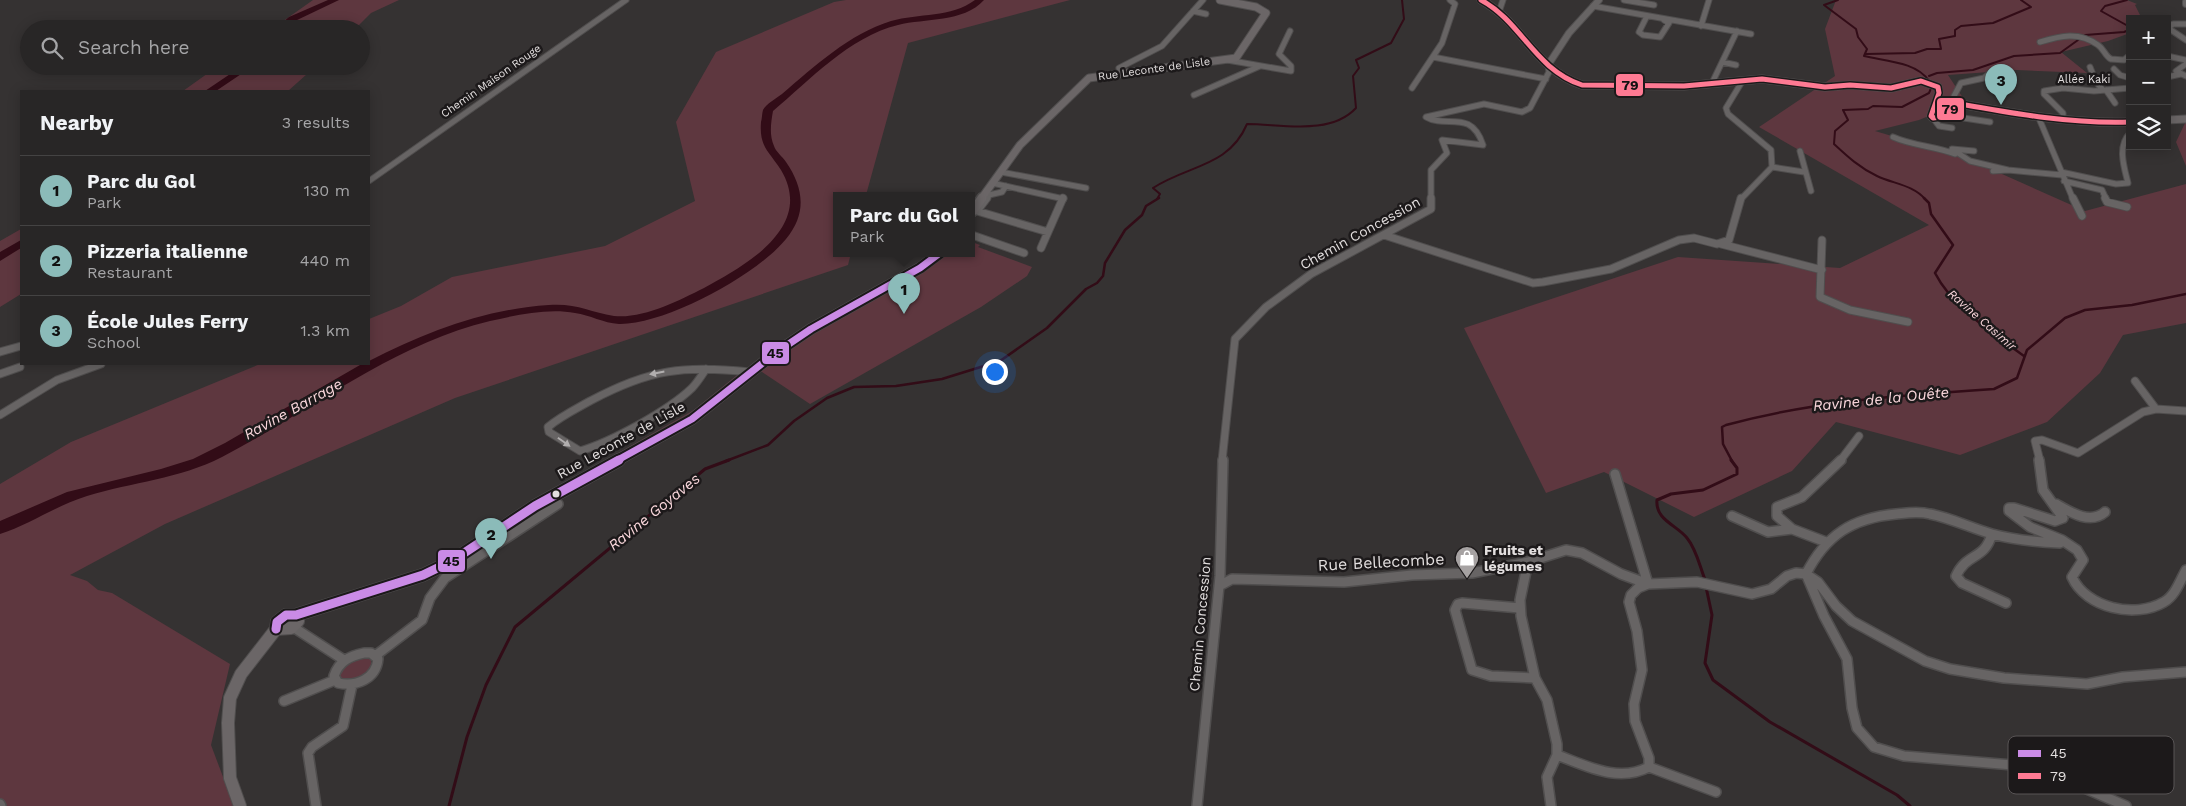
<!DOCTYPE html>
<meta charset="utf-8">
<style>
:root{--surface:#282626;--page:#302e2e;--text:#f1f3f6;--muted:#a5a5a7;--line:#444343;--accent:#8bbbb9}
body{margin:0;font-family:"Work Sans",sans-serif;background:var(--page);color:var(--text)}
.controls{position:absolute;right:15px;top:15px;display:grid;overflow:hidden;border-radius:0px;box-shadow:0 2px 12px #0003}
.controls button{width:45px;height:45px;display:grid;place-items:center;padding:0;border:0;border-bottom:1px solid var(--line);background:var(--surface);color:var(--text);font:25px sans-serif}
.you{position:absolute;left:994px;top:371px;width:18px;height:18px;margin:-12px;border:4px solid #fff;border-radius:50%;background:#1a73e8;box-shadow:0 0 0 8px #1a73e833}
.badge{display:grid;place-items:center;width:32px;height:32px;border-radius:50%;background:var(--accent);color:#111;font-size:16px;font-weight:700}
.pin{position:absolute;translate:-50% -41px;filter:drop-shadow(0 1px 2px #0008)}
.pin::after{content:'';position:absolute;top:26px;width:18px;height:15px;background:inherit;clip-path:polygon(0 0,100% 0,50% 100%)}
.popup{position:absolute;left:833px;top:192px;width:142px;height:65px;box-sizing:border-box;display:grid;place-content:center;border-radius:0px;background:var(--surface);filter:drop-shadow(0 1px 4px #0005);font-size:16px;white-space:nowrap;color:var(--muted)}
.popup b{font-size:19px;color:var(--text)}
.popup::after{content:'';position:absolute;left:50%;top:100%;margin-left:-10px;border:10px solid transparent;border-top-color:var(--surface)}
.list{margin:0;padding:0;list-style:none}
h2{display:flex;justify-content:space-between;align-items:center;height:65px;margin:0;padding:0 20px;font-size:21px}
h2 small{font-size:16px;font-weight:400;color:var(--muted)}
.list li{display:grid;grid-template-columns:32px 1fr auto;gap:15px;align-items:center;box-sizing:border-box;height:70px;padding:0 20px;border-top:1px solid var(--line)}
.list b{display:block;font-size:19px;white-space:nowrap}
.list p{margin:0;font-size:16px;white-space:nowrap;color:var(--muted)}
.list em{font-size:16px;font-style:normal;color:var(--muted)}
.icon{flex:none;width:28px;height:28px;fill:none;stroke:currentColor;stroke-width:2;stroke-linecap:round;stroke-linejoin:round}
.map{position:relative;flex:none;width:2186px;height:806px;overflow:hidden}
.search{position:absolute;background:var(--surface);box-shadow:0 2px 12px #0003;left:20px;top:20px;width:350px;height:55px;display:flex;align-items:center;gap:12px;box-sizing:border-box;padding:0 18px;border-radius:28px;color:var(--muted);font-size:19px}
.panel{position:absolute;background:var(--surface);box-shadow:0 2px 12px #0003;left:20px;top:90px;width:350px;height:275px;border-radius:0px}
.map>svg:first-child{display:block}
.green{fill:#5e373f}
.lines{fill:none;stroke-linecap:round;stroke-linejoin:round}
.stream-far2{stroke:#320c17;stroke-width:2}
.stream-far1{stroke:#320c17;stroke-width:2.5}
.stream{stroke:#320c17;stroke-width:3}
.river{fill:#320c17;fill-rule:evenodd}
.minor-far2-casing{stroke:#504e4e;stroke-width:7}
.minor-far1-casing{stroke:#504e4e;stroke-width:9}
.minor-casing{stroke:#504e4e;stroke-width:12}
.tertiary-casing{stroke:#504e4e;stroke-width:8}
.secondary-far2-casing{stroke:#504e4e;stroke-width:9}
.secondary-far1-casing{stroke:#504e4e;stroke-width:12}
.secondary-casing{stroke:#504e4e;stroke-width:14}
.minor-far2{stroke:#676464;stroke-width:5}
.minor-far1{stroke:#676464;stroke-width:7}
.minor{stroke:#676464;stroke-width:9}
.tertiary{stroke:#676464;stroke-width:6}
.secondary-far2{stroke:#6b6667;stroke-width:7}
.secondary-far1{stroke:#6b6667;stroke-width:9}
.secondary{stroke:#6b6667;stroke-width:12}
.bus-1-far1-casing{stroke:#1c191a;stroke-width:11}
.bus-1-casing{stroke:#1c191a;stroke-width:13}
.bus-2-casing{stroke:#1c191a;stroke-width:8}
.bus-1-far1{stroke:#ca8be6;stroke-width:7}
.bus-1{stroke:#ca8be6;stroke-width:9}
.bus-2{stroke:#fe7a93;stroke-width:5}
.oneway{fill:#b1aeae}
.bus-dot{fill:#e3dfdf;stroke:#1c191a;stroke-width:2}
.labels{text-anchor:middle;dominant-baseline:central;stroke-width:5;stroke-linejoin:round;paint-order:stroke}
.far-street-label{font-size:11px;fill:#e3dfdf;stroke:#1c191a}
.far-water-label{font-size:12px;font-style:italic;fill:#fad7dc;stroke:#1c191a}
.street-label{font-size:14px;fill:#e3dfdf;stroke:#1c191a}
.poi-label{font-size:14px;font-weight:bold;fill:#e3dfdf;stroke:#1c191a;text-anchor:start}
.water-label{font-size:15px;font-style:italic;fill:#fad7dc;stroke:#1c191a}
.near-street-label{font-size:16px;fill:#e3dfdf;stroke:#1c191a}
.key{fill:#1c191a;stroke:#585455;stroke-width:1}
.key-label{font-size:14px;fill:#e3dfdf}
.line-badge{stroke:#1c191a;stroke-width:2}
.pale-badge-label{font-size:14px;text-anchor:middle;font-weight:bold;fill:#111}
</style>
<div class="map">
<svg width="2186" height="806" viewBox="0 0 2186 806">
<rect width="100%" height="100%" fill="#353232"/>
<path class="green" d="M313,0H399L371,13L355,29H272Z
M846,0H1070L908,43L866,195H836V253H851L848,265L455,398L165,524L70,575L87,581L98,590L112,593L230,664L211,745L234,806H0V484L71,442L260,364H369V319L401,306L452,277L605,246L695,201L676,122L716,52L834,2Z
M1836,0H2127L2137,4L2135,5L2142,19H2130V33L2108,41L2061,52L2087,73L2017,70L1948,75L1965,101L1919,120L1875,131L1966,158L2085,211L2186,184V323L2123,335L2100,373L2047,422L1960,455L1836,422L1792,471L1694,517L1604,472L1546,493L1464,328L1678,257L1840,268L1929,225L1759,127L1835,76L1825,29Z
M218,66H316L288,91H183Z
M2186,121V166L2176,142Z
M21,229V294L0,307V241Z
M972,242L980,245L978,247L1032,267L1027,276L981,307L810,404L759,370L789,346L943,253H972Z
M737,375V378L697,411L428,569L427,568L440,561L521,508L694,410Z
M368,657L371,659V667C365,677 350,685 339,677V670L349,660Z"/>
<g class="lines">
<path class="stream-far2" d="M1838,0L1824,5L1856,29L1858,37L1867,49L1864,56C1885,61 1917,62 1929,81
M1866,54L1915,53L1927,49H1941L1939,39L1955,36V30L1961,26L1993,23L2031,7L2021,0
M1929,76L1937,73L1973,70L2014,56L2060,53L2085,35L2124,32L2129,30L2128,26L2101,11L2105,6L2127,0
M1157,199L1160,194L1153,188C1188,165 1229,167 1247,124C1281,124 1330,136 1356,108L1353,76L1359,68L1356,60L1391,43L1404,19L1402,0
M1925,199C1913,185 1894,184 1877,176C1860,168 1848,157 1834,144L1835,131L1848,120L1843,110L1868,109L1873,106L1902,107L1929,93L1932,86"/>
<path class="stream-far1" d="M1924,198L1929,203L1931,214L1953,245L1935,273C1953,308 1993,333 2024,356
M726,461L768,445L794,421L827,398L854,387L896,386L942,379L1000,361L1047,328L1086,289L1097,283L1103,276L1105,263L1125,230L1142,215L1146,206L1159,198
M1732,461L1723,444L1722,427L1726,425C1814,401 1903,395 1994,389L2017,378L2027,350L2065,318L2085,310L2132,305L2186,294"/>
<path class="stream" d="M1706,582C1700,568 1697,550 1687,538C1677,525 1655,520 1657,500L1671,494L1703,490L1737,474V468L1731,460
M1706,587L1712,615L1705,663L1713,680L1770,722L1897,795L1910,806
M449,806L467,737L486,685L515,627L705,469L729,460"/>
<path class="river" d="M328,0H339L295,21L285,29H275L289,17Z
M975,0H984C963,23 925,18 898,25C849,37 810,80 773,111C771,122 769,135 774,146C776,152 782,156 786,162C804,188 807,214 786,239C757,275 665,325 619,324C603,323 590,315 575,313C548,308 517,315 490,321C391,345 311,411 222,457C179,479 133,482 87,496C57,505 29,525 0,534V521L67,492L161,469L193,459L225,443L360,365L369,364V361C426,332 485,309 549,305C576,303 590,312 614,316C643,319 678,301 704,288C746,265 815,227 781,170C769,151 759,147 761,122C762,119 762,113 763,110C766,104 777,98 782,94C815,66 849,34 891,21C919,13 951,18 975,0Z
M242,66H253L216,91H205Z
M21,240V248L0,261V252Z"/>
<g class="minor-far2-casing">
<path id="minor-far2" d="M1624,0L1654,5
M1593,6L1751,34
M1193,11L1206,14
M1499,12L1503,0
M1647,16L1639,32L1643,35L1660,37L1669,23L1664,20
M2186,24H2173L2168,28L2186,40
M1701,26L1709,0
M2040,42C2060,36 2079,31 2098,45C2104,49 2105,56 2111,59L2124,60L2130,55
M2167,56L2186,60
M1433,57L1546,79
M1227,60L1291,71V66L1279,54L1290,31
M1722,62L1736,65
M2186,64L2176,71L2186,76
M2090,67L2096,82L2103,90
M1119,68L1162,46L1203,0
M2114,69L2120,75L2130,78
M2167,77L2181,74
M1712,83L1737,31
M1412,88L1442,43L1455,4L1450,0
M2106,90L2115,103
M1194,95L1260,66
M1956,104L1954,96L1961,83L1984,78L1990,73
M1944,115L1990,122
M2038,116L2073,199
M1933,118L1939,126L1952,128
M2063,118V113L2044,94V91L2063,88L2094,91L2130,88
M1893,137C1913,146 1935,146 1955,154
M1800,151L1811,191
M1974,151L1952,149L1970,161L2008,170
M1772,167L1804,172
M1993,171L2008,170L2062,175
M1001,172L1086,188
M2061,172L2116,184L2128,183C2124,167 2117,146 2130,133
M369,181L626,0
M2064,181L2102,190L2106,199
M992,183L1064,199
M986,199L989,195L1002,192L1006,186
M1431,199V170L1447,153L1442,140L1483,145C1471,108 1446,129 1426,117L1484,104L1522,112L1530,108L1549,72L1548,65
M1741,199L1772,167L1771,150L1728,114L1726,108L1743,80"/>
</g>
<g class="minor-far1-casing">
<path id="minor-far1" d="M987,198L977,211L1048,232
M2073,198L2082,216
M2105,198L2107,202L2127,207
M972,235L1024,253
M1384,235L1533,283L1543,282L1611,269L1679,240L1694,238L1717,244L1729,240L1741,198
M1822,240L1820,297L1850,310L1908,322
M1721,244L1822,270
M1041,248L1063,198
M0,352L21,346
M706,369C702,375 697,383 692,388C668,411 611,442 580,451L549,432L548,427C561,416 576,409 590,401C652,368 682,366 750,372
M0,374L20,367
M2135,381L2156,409
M0,415L57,380L101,364
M1222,461L1235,339L1266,307L1311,274L1431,209V198
M1840,461L1859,436
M2040,461L2035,441L2042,440L2078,453L2143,412L2156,409L2186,411"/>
</g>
<g class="minor-casing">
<path id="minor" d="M2039,460L2043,490L2063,518L2055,521L2014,508H2009V511L2030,527L2062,540L2060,543C2037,542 2014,540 1992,534C1971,528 1951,518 1930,514C1918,511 1907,513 1896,514C1852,518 1826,535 1806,574L1824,616L1847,659L1852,708L1857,728L1874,747L1904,756L2036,767L2126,806
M2056,504C2070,512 2090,525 2105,512
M1732,516L1768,532L1792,529
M1992,534C1984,561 1967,552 1956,576L1962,583L2006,603
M2062,540L2077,550L2083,560L2072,577C2086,608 2135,619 2164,602C2175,596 2180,581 2186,570
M1826,542L1792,529L1777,516V507L1802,497L1841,460
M1528,562L1520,600L1521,616L1535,678L1547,700L1557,744V755L1547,777L1551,806
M1219,586L1232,579L1344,582L1412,575L1472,573L1528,562L1566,550L1582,553L1621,574L1648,584L1697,582L1752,594L1771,589L1787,576L1796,573L1806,574L1818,582L1836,606L1852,621L1925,661L1950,669L2004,678L2087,684L2123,677L2186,672
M1520,608L1462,603L1458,604L1455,610L1472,670L1491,676L1535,678
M293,627L344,660
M364,653H371L378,659C376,679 356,687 338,683L334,676C339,661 350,656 364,653Z
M375,656L422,620L430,598L445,578L558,504
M284,701L335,680
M1557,755C1587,766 1618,783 1649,767V758L1635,721L1634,704L1642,670L1637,631L1629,602L1631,595L1638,588L1648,584L1615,474
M1649,767L1716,792
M0,804L1,806
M316,806L308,753L312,747L343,726L352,685
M1197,806L1220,576L1223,460"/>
</g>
<g class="tertiary-casing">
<path id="tertiary" d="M2186,2V4
M1548,65L1569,33L1599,0"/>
</g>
<g class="secondary-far2-casing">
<path id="secondary-far2" d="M1481,0C1522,22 1534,69 1582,85L1684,86L1762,79L1825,87L1850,85L1891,88L1921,81L1938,87L1939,93L1931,116L1933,118L1941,117L1960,104C2016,114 2073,124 2130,122
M2167,120L2186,119
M981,199L1020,145L1089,78L1236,58L1266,13L1256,7L1220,0"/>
</g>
<g class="secondary-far1-casing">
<path id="secondary-far1" d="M972,212L982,198
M616,461L692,419L774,354L811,329L920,268L940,253"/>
</g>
<g class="secondary-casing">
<path id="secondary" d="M276,629L277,622L286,615H296L423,575L452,561L535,506L619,460
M276,629L291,628L298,621L296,615
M240,806L230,778L228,723L230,698L241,674L276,629"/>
</g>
<use href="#minor-far2" class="minor-far2"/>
<use href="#minor-far1" class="minor-far1"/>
<use href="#minor" class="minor"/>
<use href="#tertiary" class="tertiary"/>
<use href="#secondary-far2" class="secondary-far2"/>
<use href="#secondary-far1" class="secondary-far1"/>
<use href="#secondary" class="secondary"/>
<g class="bus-1-far1-casing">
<path id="bus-1-far1" d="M616,461L692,419L774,354L811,329L920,268L940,253"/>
</g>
<g class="bus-1-casing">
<path id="bus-1" d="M276,629L277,622L286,615H296L423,575L452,561L535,506L619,460"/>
</g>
<g class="bus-2-casing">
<path id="bus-2" d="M1481,0C1522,22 1534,69 1582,85L1684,86L1762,79L1825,87L1850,85L1891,88L1921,81L1938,87L1939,93L1931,116L1933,118L1941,117L1960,104C2016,114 2073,124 2130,122"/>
</g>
<use href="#bus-1-far1" class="bus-1-far1"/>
<use href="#bus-1" class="bus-1"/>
<use href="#bus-2" class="bus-2"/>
</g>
<defs><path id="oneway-solid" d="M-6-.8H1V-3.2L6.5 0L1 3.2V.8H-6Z" transform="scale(1.25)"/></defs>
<g class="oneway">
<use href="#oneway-solid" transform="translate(657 373) rotate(169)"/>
<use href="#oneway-solid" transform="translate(564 442) rotate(35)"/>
</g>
<defs>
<g id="shop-pin" transform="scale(1.25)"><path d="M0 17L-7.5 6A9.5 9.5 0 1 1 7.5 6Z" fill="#a6a2a2" stroke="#1c191a"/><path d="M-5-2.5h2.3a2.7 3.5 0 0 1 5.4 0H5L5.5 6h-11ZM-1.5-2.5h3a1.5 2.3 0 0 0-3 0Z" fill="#fff"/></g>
</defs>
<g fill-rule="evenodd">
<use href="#shop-pin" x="1467" y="558"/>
</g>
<circle class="bus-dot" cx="556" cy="494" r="4.5"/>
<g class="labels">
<g class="far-street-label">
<text transform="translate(1154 69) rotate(-8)">Rue Leconte de Lisle</text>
<text x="2084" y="79">Allée Kaki</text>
<text transform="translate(491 81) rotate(-35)">Chemin Maison Rouge</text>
</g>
<g class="far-water-label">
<text transform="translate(1982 320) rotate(41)">Ravine Casimir</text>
</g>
<g class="street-label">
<text transform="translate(1360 233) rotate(-29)">Chemin Concession</text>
<text transform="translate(621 440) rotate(-29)">Rue Leconte de Lisle</text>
<text transform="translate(1200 624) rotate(-85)">Chemin Concession</text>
</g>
<g class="poi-label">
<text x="1484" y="550">Fruits et<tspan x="1484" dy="16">légumes</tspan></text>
</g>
<g class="water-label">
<text transform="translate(1881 399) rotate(-6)">Ravine de la Ouête</text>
<text transform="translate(293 409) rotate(-29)">Ravine Barrage</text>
<text transform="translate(654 512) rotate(-39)">Ravine Goyaves</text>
</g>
<g class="near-street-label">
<text transform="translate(1381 562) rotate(-3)">Rue Bellecombe</text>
</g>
</g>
<rect x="2008" y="736" width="166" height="58" rx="8" class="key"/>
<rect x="2018" y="750" width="23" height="7" fill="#ca8be6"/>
<rect x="2018" y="773" width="23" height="6" fill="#fe7a93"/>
<g class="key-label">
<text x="2050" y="758">45</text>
<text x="2050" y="781">79</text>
</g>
<g class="line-badge">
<rect x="1615" y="73" width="29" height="24" rx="5" fill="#fe7a93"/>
<rect x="1936" y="97" width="29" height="24" rx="5" fill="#fe7a93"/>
<rect x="761" y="341" width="29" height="24" rx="5" fill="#ca8be6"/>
<rect x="437" y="549" width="29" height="24" rx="5" fill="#ca8be6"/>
</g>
<g class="pale-badge-label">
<text x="1630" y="90">79</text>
<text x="1950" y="114">79</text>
<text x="775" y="358">45</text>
<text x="451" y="566">45</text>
</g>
</svg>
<div class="controls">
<button>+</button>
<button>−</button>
<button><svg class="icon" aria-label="layers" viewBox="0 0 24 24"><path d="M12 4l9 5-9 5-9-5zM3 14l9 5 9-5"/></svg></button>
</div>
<div class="you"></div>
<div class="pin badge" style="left:904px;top:314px">1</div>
<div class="popup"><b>Parc du Gol</b>Park</div>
<div class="pin badge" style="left:491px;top:559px">2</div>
<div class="pin badge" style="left:2001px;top:105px">3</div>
<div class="search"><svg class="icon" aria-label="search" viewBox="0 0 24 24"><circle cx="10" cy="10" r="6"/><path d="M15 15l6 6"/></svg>Search here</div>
<section class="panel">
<h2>Nearby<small>3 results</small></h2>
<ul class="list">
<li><span class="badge">1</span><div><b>Parc du Gol</b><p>Park</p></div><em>130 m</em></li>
<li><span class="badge">2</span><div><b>Pizzeria italienne</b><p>Restaurant</p></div><em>440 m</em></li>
<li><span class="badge">3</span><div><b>École Jules Ferry</b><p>School</p></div><em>1.3 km</em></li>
</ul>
</section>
</div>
